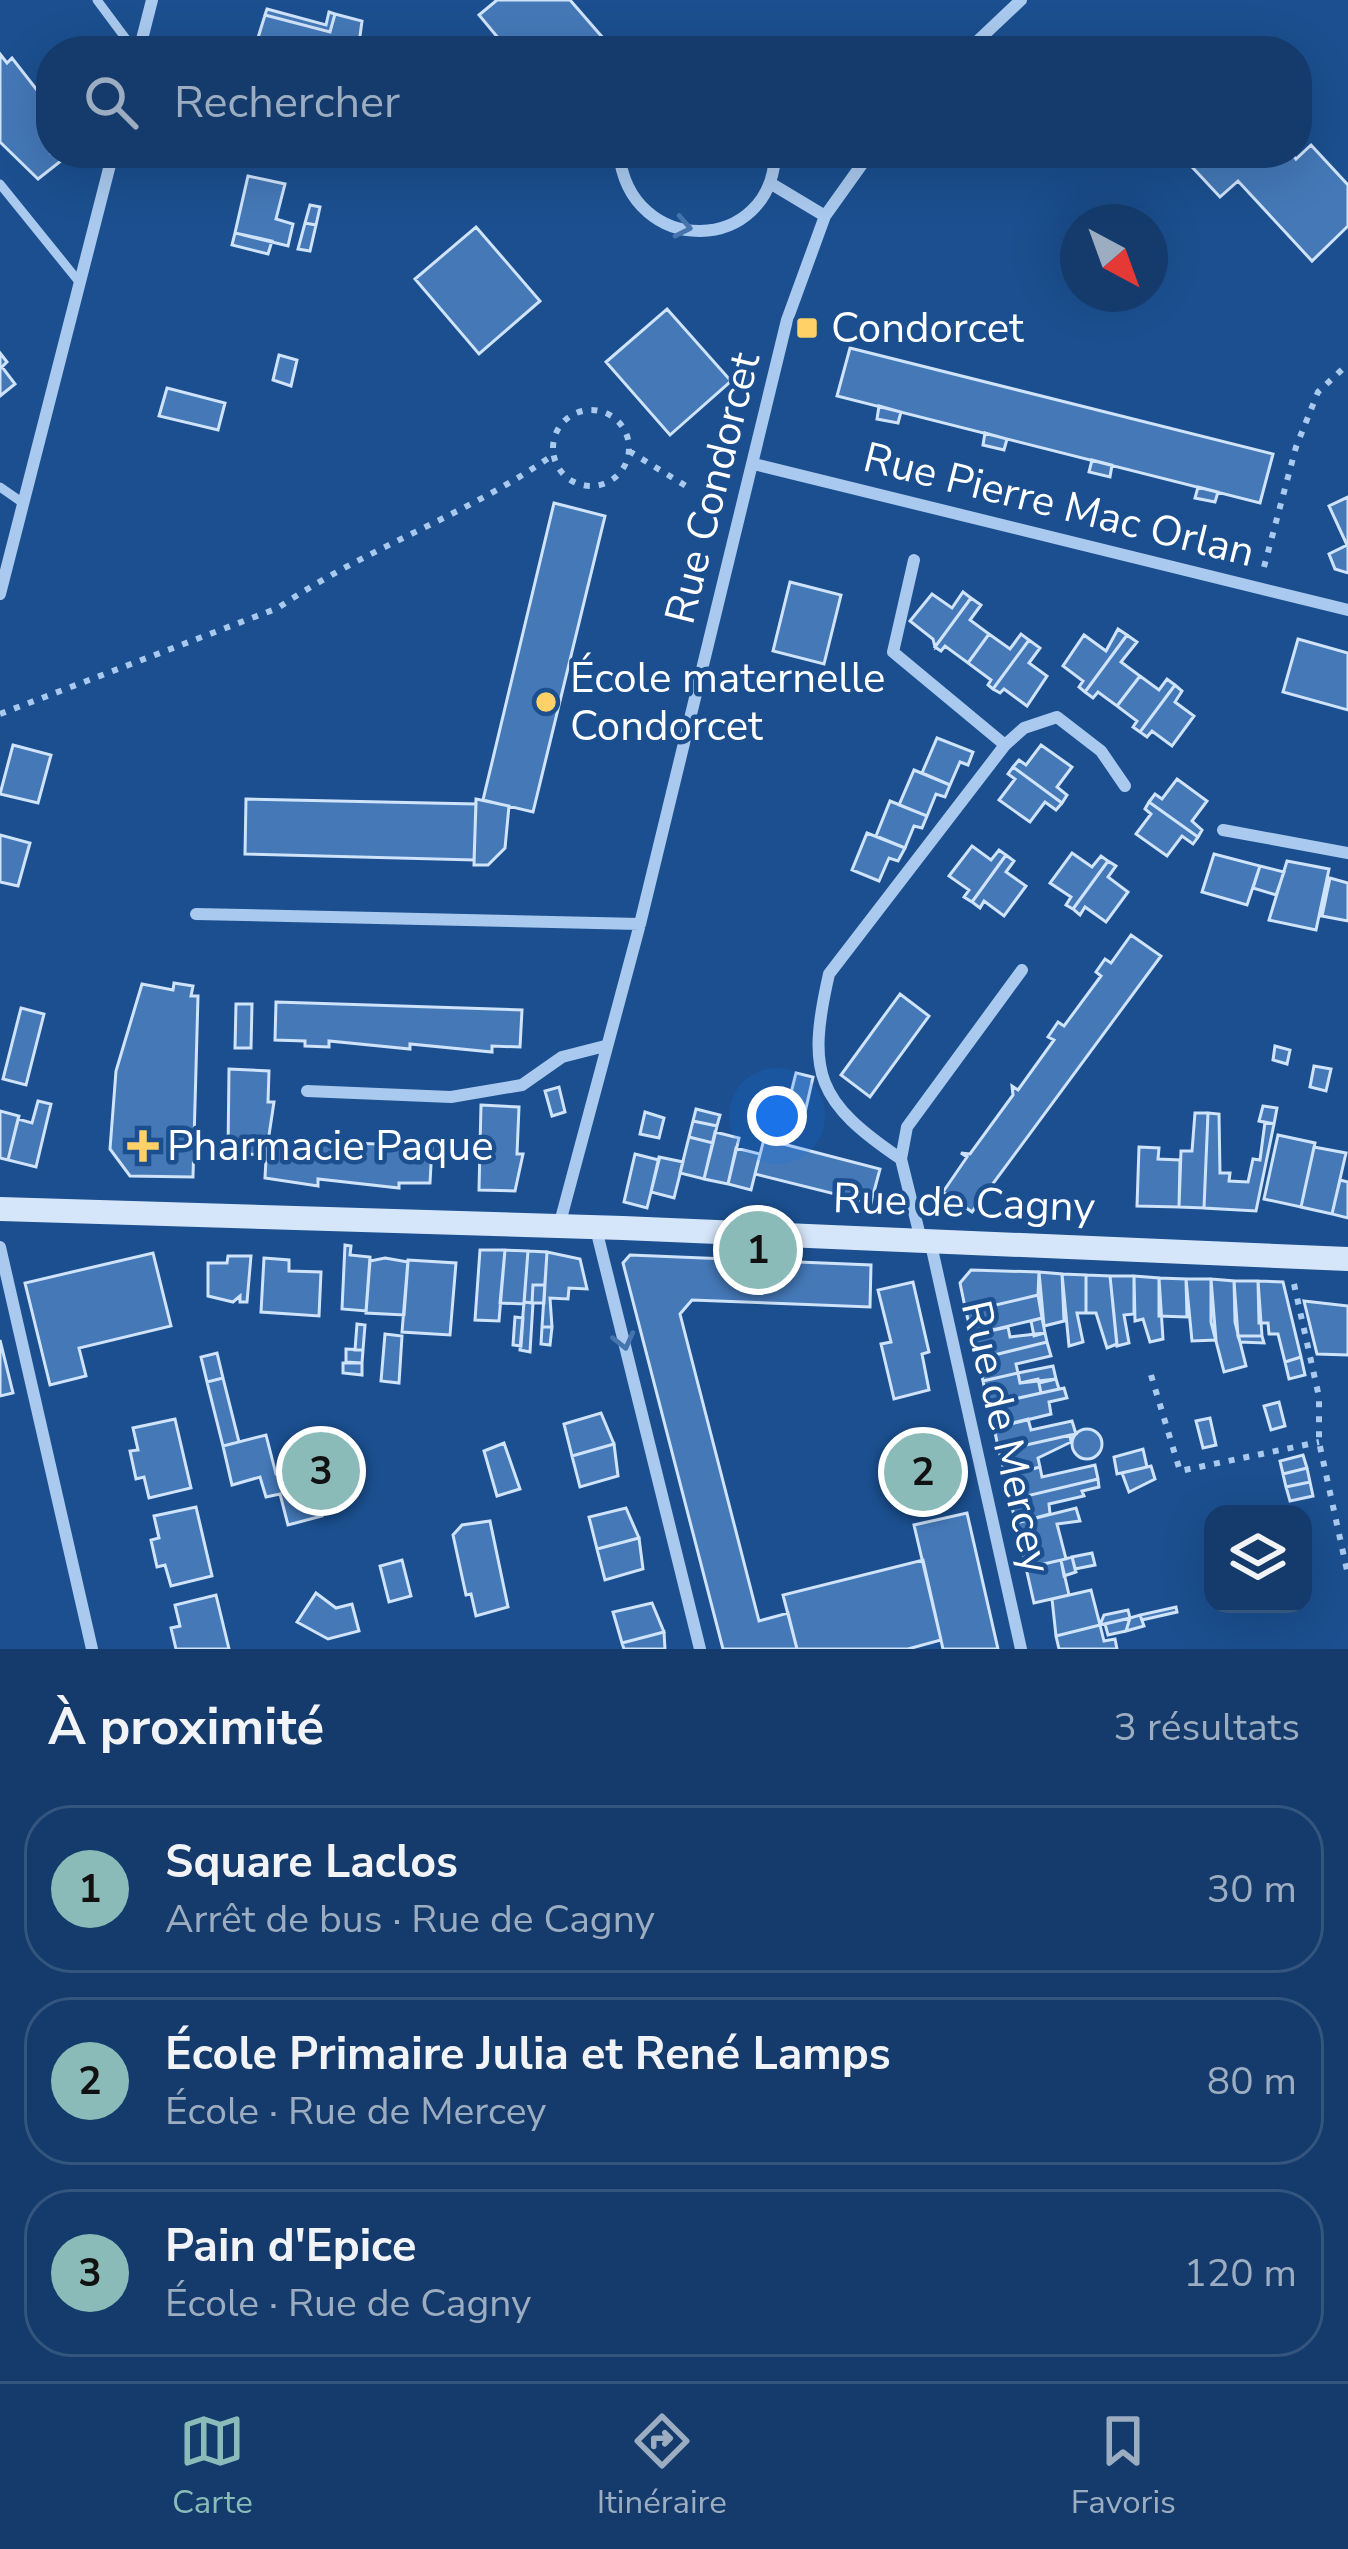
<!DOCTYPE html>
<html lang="fr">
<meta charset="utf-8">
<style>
:root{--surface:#143b6b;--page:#1d4271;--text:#f1f3f6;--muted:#9dadc1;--line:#33557e;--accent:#8bbbb9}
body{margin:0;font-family:"Nunito Sans",sans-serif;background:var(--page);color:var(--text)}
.controls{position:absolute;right:36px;bottom:36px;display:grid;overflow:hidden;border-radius:24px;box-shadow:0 12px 48px #0002}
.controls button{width:108px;height:108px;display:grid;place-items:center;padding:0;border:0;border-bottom:3px solid var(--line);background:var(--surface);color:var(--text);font:60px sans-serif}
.compass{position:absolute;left:1060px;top:204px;width:108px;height:108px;border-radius:50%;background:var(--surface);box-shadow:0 12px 48px #0002;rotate:139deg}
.you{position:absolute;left:777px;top:1116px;width:42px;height:42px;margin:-30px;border:9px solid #fff;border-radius:50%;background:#1a73e8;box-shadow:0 0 0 18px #1a73e833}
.badge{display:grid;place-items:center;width:78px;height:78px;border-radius:50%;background:var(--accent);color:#111;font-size:39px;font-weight:700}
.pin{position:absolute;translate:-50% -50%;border:6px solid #fff;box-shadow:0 3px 12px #0006}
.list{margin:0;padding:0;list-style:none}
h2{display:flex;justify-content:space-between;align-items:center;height:156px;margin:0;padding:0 48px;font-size:51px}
h2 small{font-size:39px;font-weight:400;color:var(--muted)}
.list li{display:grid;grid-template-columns:78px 1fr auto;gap:36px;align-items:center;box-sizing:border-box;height:168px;margin:0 24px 24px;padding:0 24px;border:3px solid var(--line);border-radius:48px}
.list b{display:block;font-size:45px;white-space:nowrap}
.list p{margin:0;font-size:39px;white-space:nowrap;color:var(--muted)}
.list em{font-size:39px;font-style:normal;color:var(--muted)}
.icon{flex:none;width:66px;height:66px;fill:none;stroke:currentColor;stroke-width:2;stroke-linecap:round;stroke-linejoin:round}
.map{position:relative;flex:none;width:1348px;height:1649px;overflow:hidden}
.search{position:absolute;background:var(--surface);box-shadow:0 12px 48px #0002;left:36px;right:36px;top:36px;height:132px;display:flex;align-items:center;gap:30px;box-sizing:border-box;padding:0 42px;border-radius:48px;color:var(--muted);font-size:45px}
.sheet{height:732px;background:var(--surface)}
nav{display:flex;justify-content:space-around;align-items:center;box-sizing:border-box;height:168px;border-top:3px solid var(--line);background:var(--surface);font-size:33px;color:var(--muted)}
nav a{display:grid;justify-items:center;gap:6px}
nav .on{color:var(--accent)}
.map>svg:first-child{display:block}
.building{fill:#4478b7;stroke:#cfe3fa;stroke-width:3}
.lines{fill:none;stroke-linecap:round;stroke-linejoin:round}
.path{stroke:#a9c9ee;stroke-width:6;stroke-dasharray:6 9;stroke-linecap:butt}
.service{stroke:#a9c9ee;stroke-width:9}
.minor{stroke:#a9c9ee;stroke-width:12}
.secondary{stroke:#d6e6fa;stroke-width:24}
.oneway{stroke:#4674ac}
.poi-dot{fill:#ffd166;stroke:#1b4f8f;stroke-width:4.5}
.labels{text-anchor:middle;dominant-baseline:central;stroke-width:9;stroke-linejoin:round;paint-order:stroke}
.poi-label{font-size:42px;fill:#fff;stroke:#1b4f8f;text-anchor:start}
.street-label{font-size:42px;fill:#fff;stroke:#1b4f8f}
</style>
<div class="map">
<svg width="1348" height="1649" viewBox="0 0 1348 1649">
<rect width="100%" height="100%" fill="#1b4f8f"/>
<path class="building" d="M497,0H570L603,38L589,51H509L479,15Z
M267,9L326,25L329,12L335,14L330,32L265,15Z
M335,14L362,21L358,51H299L257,41L265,15L330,32Z
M0,54L7,63L12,58L51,108V153H71L38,179L0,142Z
M1311,145L1348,185V226L1312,261L1238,181L1220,197L1179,153H1291L1296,159Z
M248,176L285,184L276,219L293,224L288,246L235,233Z
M310,205L320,207L316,225L305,223Z
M305,223L316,225L310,251L298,249Z
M476,227L540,301L479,354L415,279Z
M235,233L272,241L268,254L232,245Z
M667,309L731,381L670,435L606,362Z
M850,348L1273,454L1260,503L837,396Z
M0,353L7,362L2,367L15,384L0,396Z
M279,355L297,360L291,386L273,380Z
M167,388L225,403L218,430L159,416Z
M879,406L901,412L898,423L877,419Z
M985,433L1007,439L1004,450L983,445Z
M1092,460L1112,465L1110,477L1089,472Z
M1198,487L1218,492L1215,502L1195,498Z
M1348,497V573L1335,569L1329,554L1347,545L1329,506Z
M554,503L605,516L533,812L483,800Z
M790,582L841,595L824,664L773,651Z
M963,592L971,598L935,647L933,639L910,621L932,594L952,608Z
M971,598L981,605L970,620L989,634L968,663L945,646L941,651L935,647Z
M1118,629L1127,635L1085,692L1079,687L1083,681L1063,666L1084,635L1106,651Z
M989,634L1010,649L1021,634L1029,640L993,689L988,685L991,680L968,663Z
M1127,635L1137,642L1121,662L1140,676L1117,706L1098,692L1093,698L1085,692Z
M1298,639L1348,653V710L1283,692Z
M1029,640L1040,648L1029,663L1047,676L1027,706L1004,689L1000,693L993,689Z
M1140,676L1159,690L1167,679L1175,685L1140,732L1133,727L1137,721L1117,706Z
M1175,685L1182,691L1175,702L1194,716L1172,746L1152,731L1147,737L1140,732Z
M937,738L973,752L968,765L960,762L950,785L922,773Z
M13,745L51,755L38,803L0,794Z
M1041,745L1072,767L1057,787L1067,795L1062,803L1013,767L1019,760L1026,765Z
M1013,767L1062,803L1056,810L1045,802L1030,822L999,800L1015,779L1008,774Z
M914,770L950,785L945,797L936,794L927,816L899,805Z
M1177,779L1207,801L1192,821L1202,830L1198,837L1149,802L1155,794L1162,799Z
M246,799L476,804L474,860L245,854Z
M476,799L509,806L505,848L488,865H474Z
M890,801L927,816L922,828L914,826L905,848L876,836Z
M1149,802L1198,837L1193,844L1182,836L1167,856L1136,834L1151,814L1145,809Z
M867,833L905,848L898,861L889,858L879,881L852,870Z
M0,835L30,843L18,886L0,882Z
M972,846L991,860L999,850L1006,855L972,902L964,897L969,890L949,876Z
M1072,853L1092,867L1101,856L1108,861L1073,909L1066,905L1071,897L1050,883Z
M1214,854L1260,866L1247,905L1202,892Z
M1006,855L1014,861L1006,872L1026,886L1004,916L984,901L980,908L972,902Z
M1108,861L1116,866L1108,877L1128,892L1106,922L1085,907L1080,915L1073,909Z
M1287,861L1329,869L1316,930L1269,920Z
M1260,866L1284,872L1276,895L1253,888Z
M1330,878L1348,883V921L1322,916Z
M1131,935L1161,956L972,1212L943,1192L967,1157L961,1153L970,1154L1013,1095L1012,1086L1018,1090L1054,1040L1048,1037L1058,1022L1064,1026L1101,976L1096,972L1105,959L1111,963Z
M174,983L193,986L191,996H198L193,1177L130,1176L110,1149L116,1071L142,984L173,990Z
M900,994L929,1016L870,1097L841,1075Z
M276,1002L522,1010L520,1047L492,1046V1052L410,1044V1049L329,1041V1047L305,1046V1041L275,1040Z
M236,1004H252L251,1048H235Z
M21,1008L44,1014L26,1085L3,1079Z
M1275,1046L1290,1050L1287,1064L1273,1060Z
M1314,1066L1331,1069L1326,1091L1310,1087Z
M229,1069L269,1071L268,1102H274L266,1155L228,1153Z
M796,1073L813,1077L804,1117L786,1113Z
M559,1087L565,1112L552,1116L545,1091Z
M38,1101L51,1104L36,1167L8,1160L18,1119L32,1123Z
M481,1105L519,1107L517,1154H523L515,1191L479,1190Z
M1263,1106L1277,1108L1274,1124L1259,1121Z
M696,1109L720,1115L717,1126L693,1121Z
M0,1111L19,1116L8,1160L0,1158Z
M645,1112L664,1118L659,1138L640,1134Z
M1195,1113H1208L1204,1208L1179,1207L1181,1151H1192Z
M1208,1113L1219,1114L1220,1173H1230L1229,1181L1248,1182L1253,1159L1260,1160L1265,1122L1274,1124L1256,1211L1204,1208Z
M693,1121L717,1126L713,1143L689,1137Z
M715,1132L739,1138L728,1184L704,1179Z
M1278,1135L1315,1143L1301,1207L1264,1199Z
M689,1137L713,1143L704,1179L680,1173Z
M764,1139L880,1169L871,1203L755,1174Z
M267,1140L432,1146L430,1183H399V1188L318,1179V1186L265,1178Z
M1139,1147L1159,1148L1158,1159L1180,1160L1179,1207L1137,1206Z
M1314,1147L1346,1153L1332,1214L1301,1207Z
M736,1148L760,1154L751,1190L728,1184Z
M635,1154L659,1160L647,1208L624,1202Z
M659,1157L683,1162L674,1198L651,1192Z
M1340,1180L1348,1182V1218L1332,1214Z
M345,1245L351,1246L350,1255L370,1257L366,1311L342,1309Z
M480,1250H505L499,1321L475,1320Z
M505,1250L528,1251L524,1304L500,1303Z
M528,1251L547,1252L545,1285H533L532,1303L524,1302Z
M547,1252L580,1259L587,1289L569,1288L568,1299L550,1298L552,1327H542Z
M153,1253L171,1326L79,1348L86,1376L50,1385L25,1283Z
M630,1255L871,1265L870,1307L692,1300L680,1314L759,1621L788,1613L797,1649H723L623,1263Z
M228,1256H251L247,1302H240V1296L233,1302L208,1296V1263H227Z
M264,1258L289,1260V1271L321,1272L319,1316L261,1312Z
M385,1258L408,1262L404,1315L366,1313L370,1261Z
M408,1260L456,1263L450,1335L402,1332Z
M971,1270L1039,1272L1038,1295L966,1312L960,1283Z
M1039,1272L1062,1274L1064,1321L1044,1326Z
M1062,1274L1086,1275V1313H1077L1083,1342L1069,1346Z
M1086,1275L1110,1276L1117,1344L1107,1348L1096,1313H1086Z
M1110,1276H1134V1314L1124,1315L1129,1343L1117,1346Z
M1134,1276L1159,1278L1163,1339L1150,1342L1143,1319L1135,1321Z
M1159,1278L1186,1279L1187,1317L1159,1316Z
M1186,1279H1211L1216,1340L1192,1341Z
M1211,1279L1234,1281L1235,1322L1246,1366L1224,1372L1211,1322Z
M1234,1281H1258L1262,1336H1238Z
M1258,1281L1283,1282L1301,1357L1285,1362L1278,1334H1269L1268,1323H1259Z
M913,1282L929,1352L922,1354L929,1390L894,1399L881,1344L891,1342L878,1290Z
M533,1285H545L544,1303H532Z
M1038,1295L1042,1318L972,1335L966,1312Z
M1304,1301L1348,1306V1355L1317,1354Z
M524,1302L533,1303L530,1352L520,1350Z
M515,1317L523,1318L521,1346L513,1345Z
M1042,1318L1045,1333L1034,1336L1031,1321Z
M357,1324L365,1325L363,1350H355Z
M542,1327H552L550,1345L541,1344Z
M1008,1327L1010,1337L1045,1333L1047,1342L978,1359L972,1335Z
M385,1334L402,1336L399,1383L381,1381Z
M1238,1336H1262L1264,1343L1240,1342Z
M0,1340L13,1393L0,1396Z
M1047,1342L1051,1356L1016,1364L1018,1373L983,1381L978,1359Z
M346,1349L363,1350L362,1363L346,1362Z
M217,1353L223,1378L207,1382L201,1357Z
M1301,1357L1305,1375L1289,1379L1285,1362Z
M343,1363H362V1375L343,1373Z
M1053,1366L1056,1379L1020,1383L1018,1373Z
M1018,1373L1020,1383L1038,1379L1041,1393L988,1405L983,1381Z
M223,1378L239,1442L223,1446L207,1382Z
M1056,1379L1059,1389L1041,1393L1039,1383Z
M1064,1388L1067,1398L1049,1402L1051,1414L994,1428L988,1405Z
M1279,1402L1285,1426L1271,1430L1264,1406Z
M601,1413L614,1444L572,1456L564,1424Z
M1210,1418L1216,1445L1203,1448L1196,1421Z
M175,1419L191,1488L149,1498L144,1477L136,1479L130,1451L138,1450L133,1428Z
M1028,1419L1031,1430L1072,1421L1076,1434L999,1451L994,1428Z
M1072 1444a15 15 0 1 1 30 0a15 15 0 1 1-30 0Z
M266,1435L276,1474L310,1465L322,1516L288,1525L280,1494L266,1497L260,1477L232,1485L223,1446Z
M1070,1435L1071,1442L1038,1458L1040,1467L1005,1476L999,1451Z
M504,1443L520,1489L497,1496L484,1451Z
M614,1444L618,1476L580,1487L572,1456Z
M1143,1449L1147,1467L1117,1474L1114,1457Z
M1303,1455L1307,1468L1283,1474L1280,1461Z
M1095,1465L1098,1479L1010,1500L1005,1476L1040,1467L1042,1477Z
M1151,1466L1155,1479L1129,1492L1122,1473Z
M1307,1468L1310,1482L1286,1487L1283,1474Z
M1098,1479L1099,1487L1082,1491L1084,1496L1049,1504L1050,1514L1016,1523L1010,1500Z
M1310,1482L1313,1496L1290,1501L1286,1487Z
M196,1507L212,1576L171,1586L165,1565L157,1567L151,1540L159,1538L154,1516Z
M626,1508L639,1538L597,1549L589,1517Z
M1076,1508L1080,1521L1057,1524L1066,1559L1026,1568L1016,1523Z
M967,1513L998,1649H943L941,1640L914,1525Z
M490,1521L508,1607L476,1616L471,1594L466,1595L453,1535L462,1525Z
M639,1538L643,1569L605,1580L597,1549Z
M1092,1553L1095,1565L1075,1569L1072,1557Z
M1072,1557L1076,1572L1064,1576L1061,1560Z
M402,1560L411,1596L389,1602L380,1566Z
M923,1560L941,1640L908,1649H797L783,1595Z
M1061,1560L1069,1595L1034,1603L1026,1568Z
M1091,1590L1100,1625L1056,1636L1052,1599Z
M316,1593L336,1608L352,1604L359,1631L328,1639L297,1622Z
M216,1595L229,1649H176L171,1628L180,1626L175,1605Z
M652,1603L664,1632L622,1643L613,1612Z
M1176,1607L1177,1612L1142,1620L1140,1615Z
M1128,1610L1130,1618L1100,1625L1104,1615Z
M1140,1615L1144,1626L1126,1631L1130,1618Z
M1130,1618L1126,1631L1108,1635L1105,1624Z
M1100,1625L1104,1641L1115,1639L1117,1649H1059L1056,1636Z
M664,1632L665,1649H624L622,1643Z"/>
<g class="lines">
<path class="path" d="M553 448a38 38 0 1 1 76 0a38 38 0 1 1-76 0Z
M629,451L686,486
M1264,567L1296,447L1318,392L1348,364
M0,714L278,608C365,548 466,516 553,455
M1294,1284L1319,1397V1442L1348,1575
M1151,1375L1180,1471L1319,1442"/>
<path class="service" d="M97,0L135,51
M0,184L80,283
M0,487L23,503"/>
<path class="minor" d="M139,51L152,0
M967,51L1021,0
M619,153C630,259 773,255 775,153
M770,183L825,216
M754,464L1348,610
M914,560L893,652L1005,745L1024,728L1057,717L1101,751L1125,786
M0,594L113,153
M1223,830L1348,853
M196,914L640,924
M307,1091L451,1097L522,1085L562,1057L605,1046
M901,1159C817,1102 806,1074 829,974L1005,745
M559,1226L640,924L787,320L825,216L870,153
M596,1229L700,1649
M921,1240L901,1159L907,1127L1022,970
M930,1240L1021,1649
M0,1247L92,1649"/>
<path class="secondary" d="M0,1209L623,1228L1348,1259"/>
</g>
<defs><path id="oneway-chevron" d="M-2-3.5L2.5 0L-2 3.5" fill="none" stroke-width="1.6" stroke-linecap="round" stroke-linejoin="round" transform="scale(3)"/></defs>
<g class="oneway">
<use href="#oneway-chevron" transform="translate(683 227) rotate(11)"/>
<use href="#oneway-chevron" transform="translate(624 1341) rotate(76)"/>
</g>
<g class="poi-dot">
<rect x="795" y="316" width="24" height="24" rx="6"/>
<circle cx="546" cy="702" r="12"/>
<path d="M137 1128h12v12h12v12h-12v12h-12v-12h-12v-12h12z"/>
</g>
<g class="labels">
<g class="poi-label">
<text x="831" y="328">Condorcet</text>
<text x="570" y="678">École maternelle<tspan x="570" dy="48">Condorcet</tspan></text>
<text x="167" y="1146">Pharmacie Paque</text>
</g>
<g class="street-label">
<text transform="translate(713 488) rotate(-76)">Rue Condorcet</text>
<text transform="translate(1059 505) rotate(14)">Rue Pierre Mac Orlan</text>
<text transform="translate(964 1203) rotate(2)">Rue de Cagny</text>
<text transform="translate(1006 1437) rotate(77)">Rue de Mercey</text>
</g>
</g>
</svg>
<div class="controls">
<button><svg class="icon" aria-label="layers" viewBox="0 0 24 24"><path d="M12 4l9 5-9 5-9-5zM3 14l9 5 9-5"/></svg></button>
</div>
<svg class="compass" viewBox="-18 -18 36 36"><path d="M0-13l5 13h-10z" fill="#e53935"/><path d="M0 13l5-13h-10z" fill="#9dadc1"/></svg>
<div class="you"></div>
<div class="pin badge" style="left:758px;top:1250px">1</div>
<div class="pin badge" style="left:923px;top:1472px">2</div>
<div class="pin badge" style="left:321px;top:1471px">3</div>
<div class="search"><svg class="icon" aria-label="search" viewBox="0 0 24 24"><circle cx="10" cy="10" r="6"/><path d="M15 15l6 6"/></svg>Rechercher</div>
</div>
<section class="sheet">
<h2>À proximité<small>3 résultats</small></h2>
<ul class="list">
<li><span class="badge">1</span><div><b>Square Laclos</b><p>Arrêt de bus · Rue de Cagny</p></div><em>30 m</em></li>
<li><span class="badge">2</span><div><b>École Primaire Julia et René Lamps</b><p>École · Rue de Mercey</p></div><em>80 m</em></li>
<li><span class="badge">3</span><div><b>Pain d'Epice</b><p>École · Rue de Cagny</p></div><em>120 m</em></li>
</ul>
</section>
<nav>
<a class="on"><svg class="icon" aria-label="map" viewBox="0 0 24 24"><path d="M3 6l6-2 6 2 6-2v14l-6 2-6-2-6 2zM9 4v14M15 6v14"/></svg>Carte</a>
<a><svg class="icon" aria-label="directions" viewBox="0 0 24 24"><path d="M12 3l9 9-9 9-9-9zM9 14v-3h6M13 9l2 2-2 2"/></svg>Itinéraire</a>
<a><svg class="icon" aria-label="saved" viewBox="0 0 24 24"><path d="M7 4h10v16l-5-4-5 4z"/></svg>Favoris</a>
</nav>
